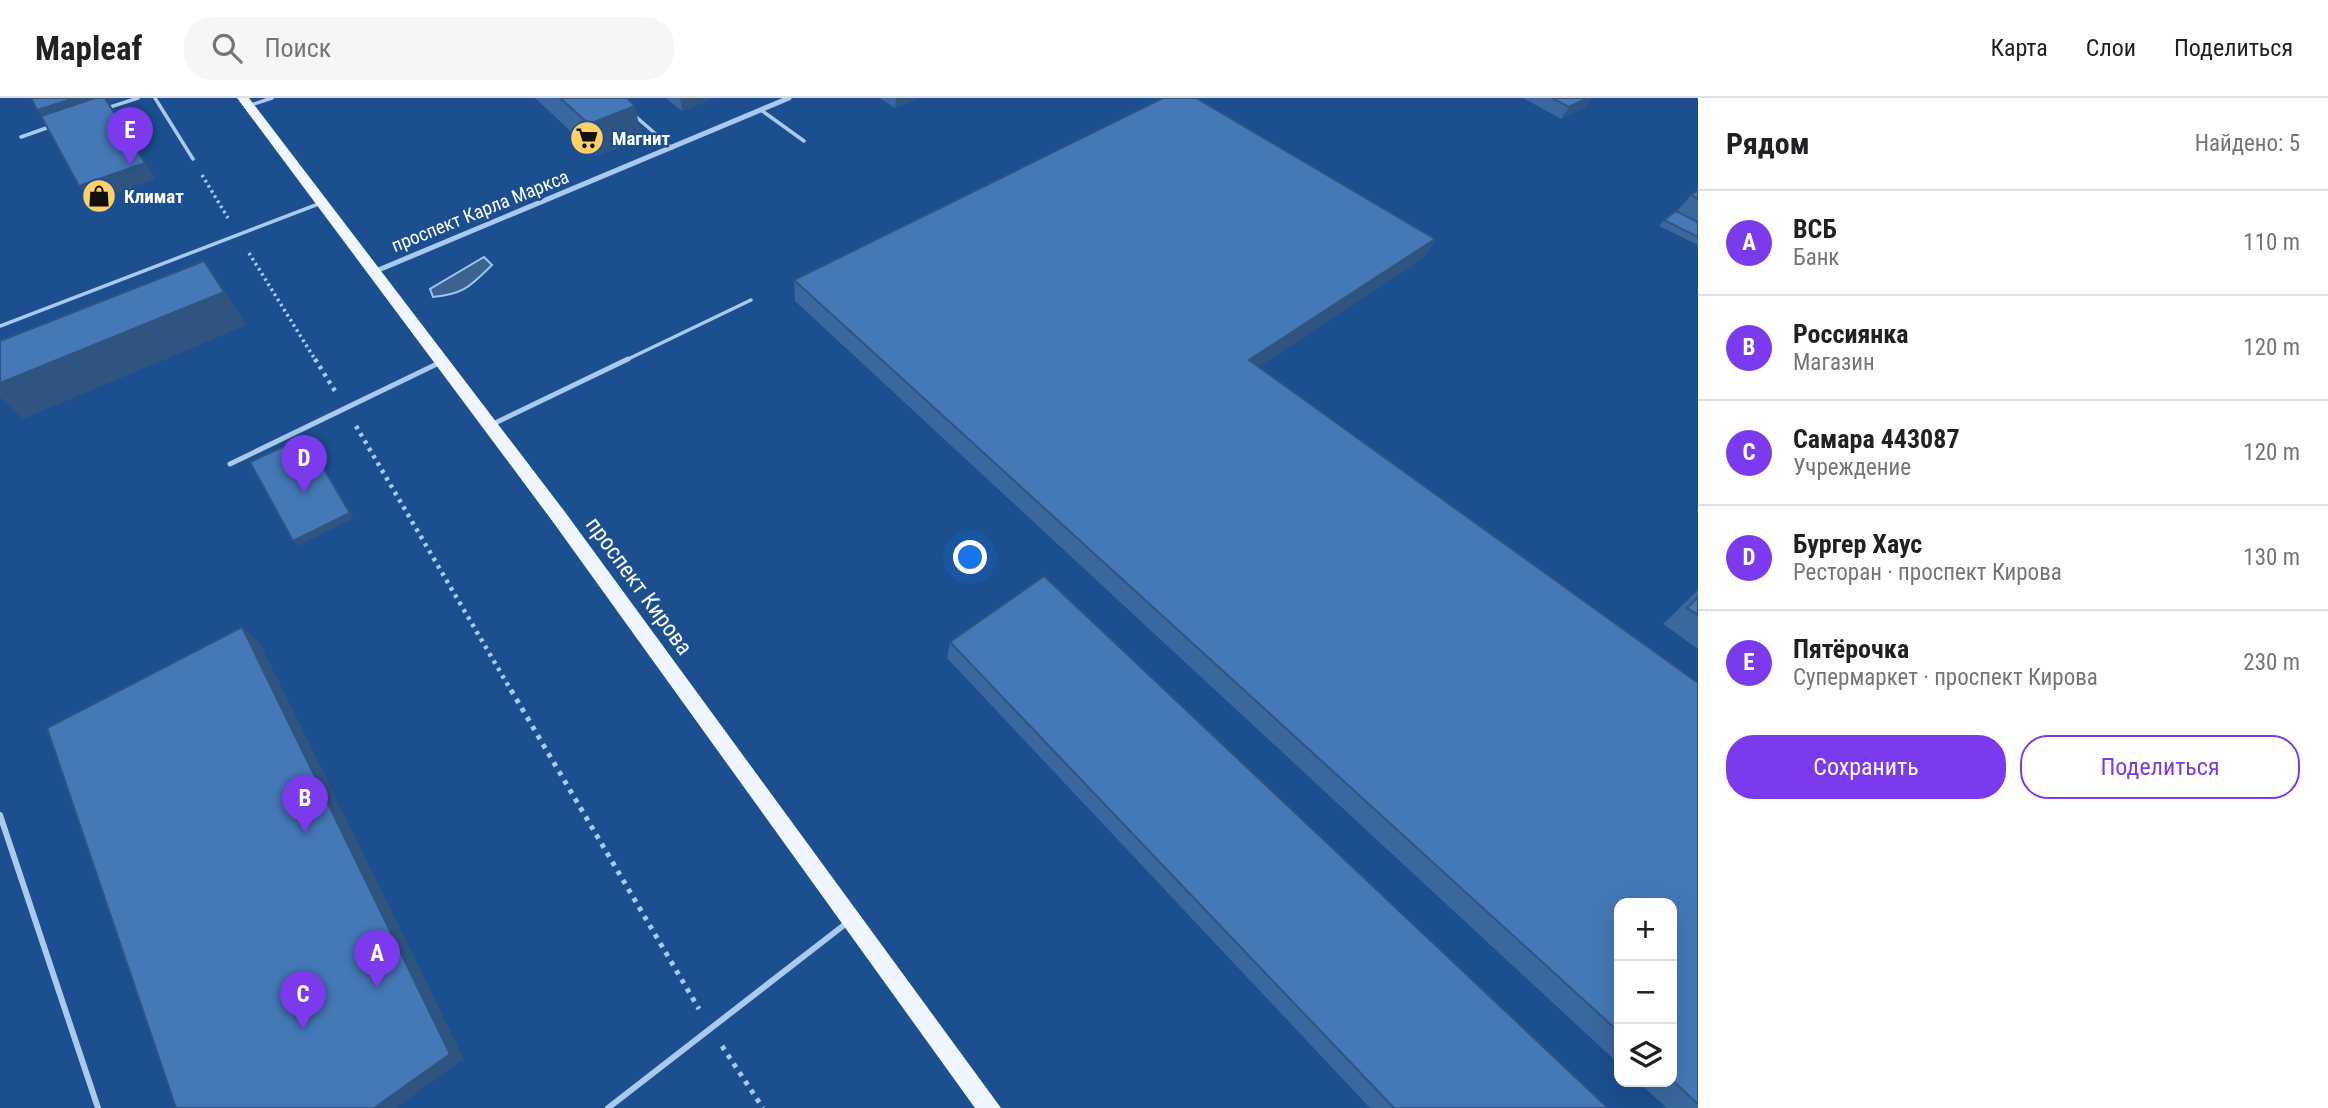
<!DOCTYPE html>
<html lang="ru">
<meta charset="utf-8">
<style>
:root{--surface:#fff;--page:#f6f6f6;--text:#202124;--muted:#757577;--line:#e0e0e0;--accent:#7c3aed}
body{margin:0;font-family:"Roboto Condensed",sans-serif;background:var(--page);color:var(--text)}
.controls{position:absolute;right:21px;bottom:21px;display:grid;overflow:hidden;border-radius:14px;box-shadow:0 7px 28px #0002}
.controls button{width:63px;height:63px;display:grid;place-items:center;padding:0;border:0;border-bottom:2px solid var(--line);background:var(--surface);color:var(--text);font:35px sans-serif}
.you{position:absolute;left:971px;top:460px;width:24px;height:24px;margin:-18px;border:5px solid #fff;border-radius:50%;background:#1a73e8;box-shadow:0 0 0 10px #1a73e833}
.badge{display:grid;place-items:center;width:46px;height:46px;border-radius:50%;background:var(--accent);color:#fff;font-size:23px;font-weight:700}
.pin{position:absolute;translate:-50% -58px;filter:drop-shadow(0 2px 4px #0008)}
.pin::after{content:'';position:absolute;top:37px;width:24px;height:21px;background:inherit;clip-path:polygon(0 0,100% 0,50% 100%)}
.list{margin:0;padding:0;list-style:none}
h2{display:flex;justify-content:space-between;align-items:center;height:91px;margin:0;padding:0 28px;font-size:30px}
h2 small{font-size:23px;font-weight:400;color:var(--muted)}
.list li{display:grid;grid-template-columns:46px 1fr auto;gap:21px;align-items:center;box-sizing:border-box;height:105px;padding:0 28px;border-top:2px solid var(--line)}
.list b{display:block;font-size:26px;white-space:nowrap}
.list p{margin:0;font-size:23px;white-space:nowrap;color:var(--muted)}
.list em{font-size:23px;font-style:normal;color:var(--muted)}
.actions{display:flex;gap:14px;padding:21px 28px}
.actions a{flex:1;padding:16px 0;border:2px solid var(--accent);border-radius:28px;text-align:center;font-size:24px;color:var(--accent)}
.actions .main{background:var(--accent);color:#fff}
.icon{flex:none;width:38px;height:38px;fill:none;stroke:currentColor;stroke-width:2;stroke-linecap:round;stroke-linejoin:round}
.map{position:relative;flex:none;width:1698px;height:1010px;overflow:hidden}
header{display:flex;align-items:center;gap:42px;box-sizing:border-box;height:98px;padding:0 35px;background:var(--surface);border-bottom:2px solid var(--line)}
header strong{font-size:33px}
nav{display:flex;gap:38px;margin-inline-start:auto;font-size:24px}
.search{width:490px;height:63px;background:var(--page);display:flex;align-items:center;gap:18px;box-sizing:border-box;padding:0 24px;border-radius:28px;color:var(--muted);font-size:26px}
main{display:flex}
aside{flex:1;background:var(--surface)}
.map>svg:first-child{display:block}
.water{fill:#3c6290;stroke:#9cc4f0;stroke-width:2}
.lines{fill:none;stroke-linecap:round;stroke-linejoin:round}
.path-far2{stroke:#a9c9ee;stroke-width:3.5;stroke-dasharray:2.5 3.5;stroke-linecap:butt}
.path-far1{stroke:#a9c9ee;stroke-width:4.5;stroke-dasharray:3.5 5;stroke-linecap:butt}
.path{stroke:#a9c9ee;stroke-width:5;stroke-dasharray:4.5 6;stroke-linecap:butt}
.lane-far2{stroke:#a9c9ee;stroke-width:3.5}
.lane-far1{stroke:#a9c9ee;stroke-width:5}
.lane{stroke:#a9c9ee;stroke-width:6}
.street{stroke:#a9c9ee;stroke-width:5}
.primary{fill:#f0f6ff;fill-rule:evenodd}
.wall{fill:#3a679d}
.shaded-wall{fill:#305480}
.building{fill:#4478b7;stroke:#305480;stroke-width:2}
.labels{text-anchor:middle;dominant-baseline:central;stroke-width:5;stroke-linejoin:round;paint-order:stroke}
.far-poi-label{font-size:19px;font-weight:bold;fill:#fff;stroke:#1b4f8f;text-anchor:start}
.far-street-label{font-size:19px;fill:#fff;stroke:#1b4f8f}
.street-label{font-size:23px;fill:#fff;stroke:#1b4f8f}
</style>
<header>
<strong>Mapleaf</strong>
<div class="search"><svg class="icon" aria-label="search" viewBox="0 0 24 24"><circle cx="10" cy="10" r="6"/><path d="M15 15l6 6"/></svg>Поиск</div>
<nav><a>Карта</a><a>Слои</a><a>Поделиться</a></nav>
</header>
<main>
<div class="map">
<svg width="1698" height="1010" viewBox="0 0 1698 1010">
<rect width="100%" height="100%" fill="#1b4f8f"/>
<path class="water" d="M484,159L492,167C470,188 465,196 433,199L430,191Z"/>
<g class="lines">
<path class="path-far2" d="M202,77L228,120
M249,155L316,263"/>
<path class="path-far1" d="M315,261L335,293
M356,328L512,594"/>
<path class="path" d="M511,592L699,911
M722,948L763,1010"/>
<path class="lane-far2" d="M155,0L193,61
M248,8L272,0
M104,11L138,0
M761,12L804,43
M635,18L672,50
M21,39L52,28
M0,228L321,105
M624,263L751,202"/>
<path class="lane-far1" d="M491,327L628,261
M230,366L441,264"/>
<path class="lane" d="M0,717L98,1010
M608,1010L848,824"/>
<path class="street" d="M376,173L789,0"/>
<path class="primary" d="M237,0H249L565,414L1001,1010H975L553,424Z"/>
</g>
<path class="wall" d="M535,0H627L642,40L597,58Z
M666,0H713L682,13Z
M880,0H919L895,10Z
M1523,0H1591L1585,9L1561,21Z
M1698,92V147L1659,128L1664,122L1677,113L1691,97Z
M1435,141L1422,161L1259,269L1698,585V1010H1667L1638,984H1672V805H1619V966L795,203L794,182Z
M1698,492V551L1663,526Z
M950,544L1608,1010H1370L947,560Z"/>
<path class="shaded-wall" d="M75,0H120L108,4L156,81L92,104L79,88L46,24L37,12Z
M680,0H713L682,13Z
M896,0H919L895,10Z
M1587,0H1591L1585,9L1561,21L1569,9Z
M635,8L642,40L597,58L589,26Z
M1435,141L1422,161L1240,282L1249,262Z
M204,163L247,227L23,321L0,299V285Z
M305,339L354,420L298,448L293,443Z
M242,529L260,545L464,961L396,1010H374Z"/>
<path class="building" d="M31,0H75L37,12Z
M95,0H105L145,65L79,88L41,18Z
M560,0H627L635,8L589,26Z
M1163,0H1196L1435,141L1249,262L1698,585V1006L1672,982V805H1619V934L794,182Z
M1552,0H1587L1569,9Z
M1698,92V101L1691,97Z
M1676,113L1698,124V139L1664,122Z
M204,163L224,194L0,285V243Z
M305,339L350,415L293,443L250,364Z
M1044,478L1608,1010H1394L950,544Z
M1698,499V517L1687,510Z
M242,529L450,956L374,1010H176L47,630Z"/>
<defs>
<g id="supermarket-disc" transform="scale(1.75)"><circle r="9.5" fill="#ffd166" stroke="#1b4f8f"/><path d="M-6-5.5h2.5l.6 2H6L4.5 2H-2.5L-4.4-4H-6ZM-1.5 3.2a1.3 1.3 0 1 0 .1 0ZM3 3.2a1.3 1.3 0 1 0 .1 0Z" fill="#111"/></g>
<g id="shop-disc" transform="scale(1.75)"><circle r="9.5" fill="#ffd166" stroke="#1b4f8f"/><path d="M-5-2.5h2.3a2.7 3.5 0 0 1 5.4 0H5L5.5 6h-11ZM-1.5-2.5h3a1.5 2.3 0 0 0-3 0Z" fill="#111"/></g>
</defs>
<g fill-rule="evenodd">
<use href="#supermarket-disc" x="587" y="40"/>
<use href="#shop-disc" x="99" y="98"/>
</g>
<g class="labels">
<g class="far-poi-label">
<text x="612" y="40">Магнит</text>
<text x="124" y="98">Климат</text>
</g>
<g class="far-street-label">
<text transform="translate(480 113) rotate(-22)">проспект Карла Маркса</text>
</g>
<g class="street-label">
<text transform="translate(639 488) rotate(54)">проспект Кирова</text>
</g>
</g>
</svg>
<div class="controls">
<button>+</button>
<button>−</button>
<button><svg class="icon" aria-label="layers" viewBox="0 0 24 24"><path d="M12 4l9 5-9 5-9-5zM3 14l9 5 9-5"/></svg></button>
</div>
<div class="you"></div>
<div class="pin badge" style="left:377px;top:890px">A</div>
<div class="pin badge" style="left:305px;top:735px">B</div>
<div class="pin badge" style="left:303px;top:931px">C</div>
<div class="pin badge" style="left:304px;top:395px">D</div>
<div class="pin badge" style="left:130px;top:67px">E</div>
</div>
<aside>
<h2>Рядом<small>Найдено: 5</small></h2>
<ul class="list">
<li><span class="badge">A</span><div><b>ВСБ</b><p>Банк</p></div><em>110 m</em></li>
<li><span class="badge">B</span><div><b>Россиянка</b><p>Магазин</p></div><em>120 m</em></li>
<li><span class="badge">C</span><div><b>Самара 443087</b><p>Учреждение</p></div><em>120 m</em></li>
<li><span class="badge">D</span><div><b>Бургер Хаус</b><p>Ресторан · проспект Кирова</p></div><em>130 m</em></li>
<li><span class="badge">E</span><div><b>Пятёрочка</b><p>Супермаркет · проспект Кирова</p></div><em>230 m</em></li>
</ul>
<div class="actions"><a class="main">Сохранить</a><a>Поделиться</a></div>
</aside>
</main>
